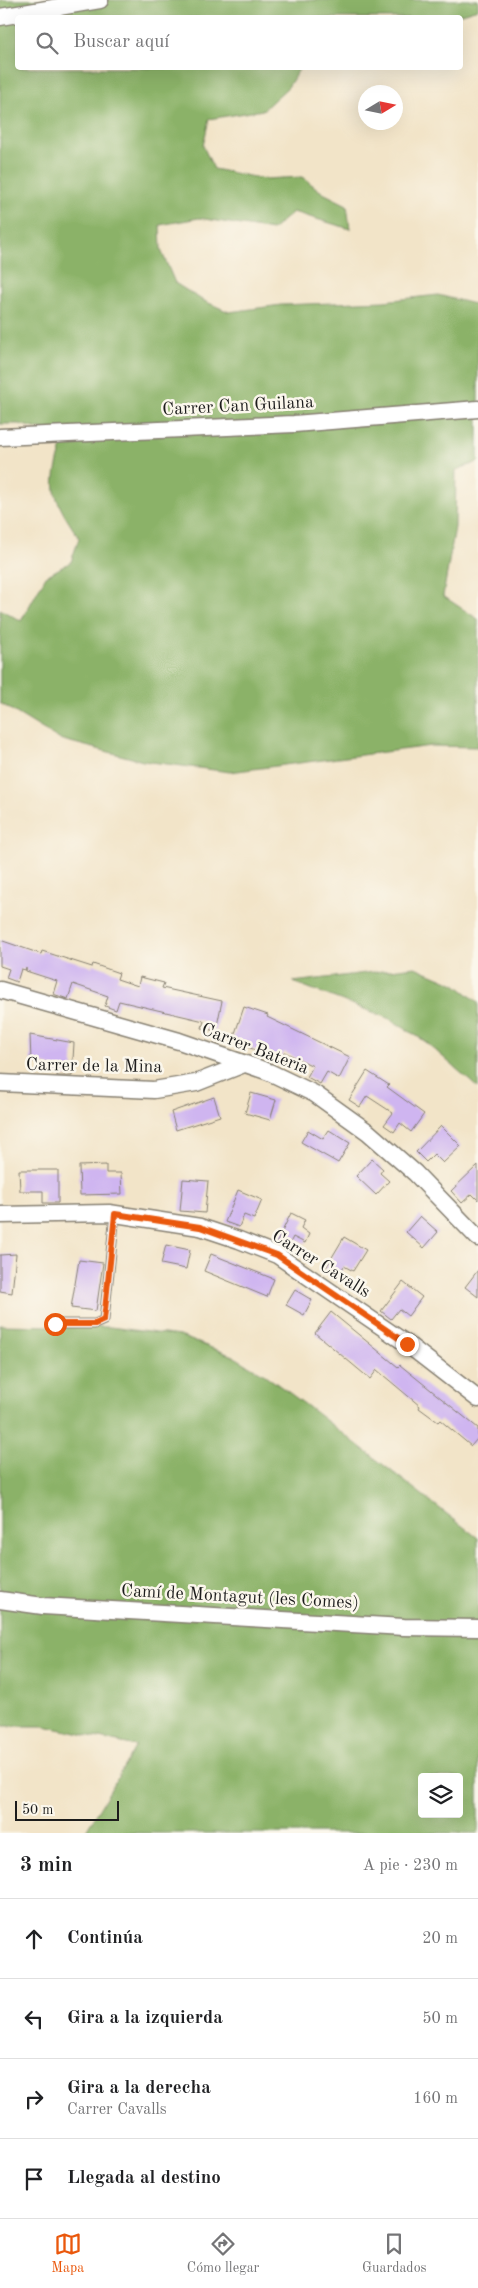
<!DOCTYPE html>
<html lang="es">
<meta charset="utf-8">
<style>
:root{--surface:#fff;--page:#f2f2f2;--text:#202124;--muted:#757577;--line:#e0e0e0;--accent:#ea580c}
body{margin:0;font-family:"Old Standard TT",serif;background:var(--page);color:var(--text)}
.controls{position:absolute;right:15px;bottom:15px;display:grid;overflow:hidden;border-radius:5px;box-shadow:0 5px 20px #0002}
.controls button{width:45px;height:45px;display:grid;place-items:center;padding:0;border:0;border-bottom:1px solid var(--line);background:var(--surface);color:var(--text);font:25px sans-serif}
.compass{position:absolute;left:358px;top:85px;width:45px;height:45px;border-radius:50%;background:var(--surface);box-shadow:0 5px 20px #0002;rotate:80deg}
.scale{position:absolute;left:15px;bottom:12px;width:104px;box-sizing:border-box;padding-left:5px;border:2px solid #1c1c1c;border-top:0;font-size:14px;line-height:18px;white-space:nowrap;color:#1c1c1c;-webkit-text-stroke:4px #fbf7ec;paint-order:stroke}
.stop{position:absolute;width:15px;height:15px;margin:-11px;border:4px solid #ea580c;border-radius:50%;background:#fff}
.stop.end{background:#ea580c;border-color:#fff;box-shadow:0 1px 5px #0008}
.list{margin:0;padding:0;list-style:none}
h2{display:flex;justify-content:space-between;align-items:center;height:65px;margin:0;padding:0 20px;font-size:21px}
h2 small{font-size:16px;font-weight:400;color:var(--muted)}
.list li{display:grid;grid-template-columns:32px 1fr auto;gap:15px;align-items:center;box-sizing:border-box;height:80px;padding:0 20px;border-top:1px solid var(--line)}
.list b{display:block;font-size:19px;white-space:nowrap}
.list p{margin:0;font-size:16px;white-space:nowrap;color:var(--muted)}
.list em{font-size:16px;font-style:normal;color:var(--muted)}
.icon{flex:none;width:28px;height:28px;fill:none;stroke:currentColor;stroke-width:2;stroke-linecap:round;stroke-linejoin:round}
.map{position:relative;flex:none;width:478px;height:1833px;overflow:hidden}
.search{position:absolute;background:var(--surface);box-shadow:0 5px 20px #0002;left:15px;right:15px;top:15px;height:55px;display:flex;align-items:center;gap:12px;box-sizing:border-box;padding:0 18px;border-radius:5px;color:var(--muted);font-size:19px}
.sheet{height:385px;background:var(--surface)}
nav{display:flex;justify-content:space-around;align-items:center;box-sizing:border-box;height:70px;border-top:1px solid var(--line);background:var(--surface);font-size:14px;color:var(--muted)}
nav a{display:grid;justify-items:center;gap:2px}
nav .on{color:var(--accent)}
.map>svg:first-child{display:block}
.forest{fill:#8bb268;stroke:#546742;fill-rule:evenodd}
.building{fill:#cfb5f0}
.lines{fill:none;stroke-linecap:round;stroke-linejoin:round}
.lane-casing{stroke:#878072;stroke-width:11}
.street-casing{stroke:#878072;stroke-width:19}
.lane{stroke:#fff;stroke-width:9}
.street{stroke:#fff;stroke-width:16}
.route{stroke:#ea580c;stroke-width:6}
.labels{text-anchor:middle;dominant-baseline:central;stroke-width:5;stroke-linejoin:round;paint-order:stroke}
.street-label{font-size:18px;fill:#1c1c1c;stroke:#fbf7ec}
</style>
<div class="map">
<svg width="478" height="1833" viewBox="0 0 478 1833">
<rect width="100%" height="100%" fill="#fbf7ec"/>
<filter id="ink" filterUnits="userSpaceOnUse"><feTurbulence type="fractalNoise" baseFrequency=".02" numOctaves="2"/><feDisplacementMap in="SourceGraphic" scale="10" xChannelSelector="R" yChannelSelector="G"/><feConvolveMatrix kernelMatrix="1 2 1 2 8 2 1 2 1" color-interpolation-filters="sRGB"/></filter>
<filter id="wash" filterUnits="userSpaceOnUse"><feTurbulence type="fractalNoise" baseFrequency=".0096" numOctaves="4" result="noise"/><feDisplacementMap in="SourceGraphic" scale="20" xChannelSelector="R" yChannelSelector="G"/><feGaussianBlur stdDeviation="1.12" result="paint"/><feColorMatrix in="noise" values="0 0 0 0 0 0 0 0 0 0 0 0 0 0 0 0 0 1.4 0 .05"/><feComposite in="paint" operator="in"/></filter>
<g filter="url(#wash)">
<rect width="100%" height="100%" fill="#f2e4c8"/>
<path class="forest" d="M0,0H478V9L448,18H18V68H300L288,87L263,110L209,119L203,146L214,169L264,179L302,177L323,193L347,205L350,229L293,212L272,230L199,218L160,225L161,250L175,283L202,300L229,312L281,305L384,301L438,295L478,305V462L456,470L455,527L443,596L478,619V747L431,746L230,772L143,761L59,739L0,703V609L21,621L46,576L71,562L79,538C48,491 50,489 65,436L19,424H0Z
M415,967L455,984L478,1002V1088L426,1042L390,1019L293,982Z
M0,1325L110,1327L180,1336L233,1356L265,1375L306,1405L478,1538V1833H85L136,1746L44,1726H0ZM422,1777H459V1814H422Z"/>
<g id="blocks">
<path class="building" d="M0,940L41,954L42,951L92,967L93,964L119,973L117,979L138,986L140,977L164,983L162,988L222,1001L216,1031L202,1028L204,1021L119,1001L116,1010L105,1006L108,996L73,984L68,999L53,994L57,981L26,971V968V970L21,969L17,982L6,978L9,969L0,966Z
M244,1007L268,1015L267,1017L350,1057L339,1079L327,1072L320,1084L307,1077L313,1066L284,1052L280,1062L267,1056L268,1054L232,1042Z
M30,1035L74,1043L72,1076H57L58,1068L31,1061Z
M367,1071L389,1085L387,1087L424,1114L411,1132L400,1123L394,1132L384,1125L393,1113L367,1096L360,1107L349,1100Z
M251,1093L276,1100L270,1120L245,1113Z
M214,1097L220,1116L176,1130L171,1112Z
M441,1126L461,1146L443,1163L434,1154L426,1162L416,1152Z
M308,1130L323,1139L329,1130L350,1143L338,1163L301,1142Z
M372,1159L383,1169L380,1173L389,1181L376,1195L356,1176Z
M106,1165V1173H121L122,1194L80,1195L79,1166Z
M478,1165V1200L472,1194L462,1203L451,1191Z
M19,1170H58V1203H43V1191H20Z
M183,1179L208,1181L205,1213L180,1211Z
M238,1190L262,1200L254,1219L244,1215L239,1227L225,1222Z
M291,1213L305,1220L301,1228L309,1234L305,1243L293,1237L287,1249L276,1244Z
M420,1216L438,1232L424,1248L406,1232Z
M344,1237L366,1250L353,1271L344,1266L338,1277L325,1269Z
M166,1245L190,1250L186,1269L161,1264Z
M16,1254L12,1293L0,1291V1255Z
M211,1254L274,1279L267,1297L204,1271Z
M79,1260L103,1263L96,1311L71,1308Z
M478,1270V1297L465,1287Z
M403,1282L422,1297L408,1316L399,1309L391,1319L381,1311Z
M295,1290L312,1300L304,1315L286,1305Z
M331,1312L398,1367L400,1365L478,1428V1438L471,1446L440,1420L438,1422L419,1408L420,1406L377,1370L370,1379L315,1333Z"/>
</g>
</g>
<g filter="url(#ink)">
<use href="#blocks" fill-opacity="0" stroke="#878072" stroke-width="1"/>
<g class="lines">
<g class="lane-casing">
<path id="lane" d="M55,1324H95L104,1320L115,1214"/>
</g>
<g class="street-casing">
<path id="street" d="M0,17L100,0
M0,437L294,424L478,409
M0,990L179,1041L269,1072L315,1094L368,1132L415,1173L478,1238
M0,1083L154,1090L196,1083L244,1064
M0,1215L109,1213L200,1227L239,1240L277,1255L407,1344L478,1399
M0,1600L43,1606L404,1627L478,1628"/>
</g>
<use href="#lane" class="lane"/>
<use href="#street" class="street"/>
</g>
</g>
<g class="lines" filter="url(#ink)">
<path class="route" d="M55,1324H95L104,1320L115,1214L200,1227L277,1255L407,1344"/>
</g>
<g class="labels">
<g class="street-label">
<text transform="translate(238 406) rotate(-3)">Carrer Can Guilana</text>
<text transform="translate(255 1049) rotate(21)">Carrer Bateria</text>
<text transform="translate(94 1066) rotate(1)">Carrer de la Mina</text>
<text transform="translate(321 1264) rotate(32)">Carrer Cavalls</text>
<text transform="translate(240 1597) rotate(3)">Camí de Montagut (les Comes)</text>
</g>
</g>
</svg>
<div class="controls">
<button><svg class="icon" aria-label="layers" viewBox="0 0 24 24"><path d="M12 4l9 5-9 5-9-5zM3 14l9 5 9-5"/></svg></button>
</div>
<svg class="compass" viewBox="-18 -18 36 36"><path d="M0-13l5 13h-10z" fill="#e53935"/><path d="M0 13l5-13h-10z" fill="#757577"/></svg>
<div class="scale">50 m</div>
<div class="stop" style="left:55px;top:1324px"></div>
<div class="stop end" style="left:407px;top:1344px"></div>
<div class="search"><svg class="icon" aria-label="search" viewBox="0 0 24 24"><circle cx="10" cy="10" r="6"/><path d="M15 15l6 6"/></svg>Buscar aquí</div>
</div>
<section class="sheet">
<h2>3 min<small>A pie · 230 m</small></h2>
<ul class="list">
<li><svg class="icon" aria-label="ahead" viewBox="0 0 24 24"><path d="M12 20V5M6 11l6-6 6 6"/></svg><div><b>Continúa</b></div><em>20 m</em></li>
<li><svg class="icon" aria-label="left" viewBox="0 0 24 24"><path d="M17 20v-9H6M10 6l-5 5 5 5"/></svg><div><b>Gira a la izquierda</b></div><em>50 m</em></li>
<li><svg class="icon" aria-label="right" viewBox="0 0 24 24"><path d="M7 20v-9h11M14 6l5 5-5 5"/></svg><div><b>Gira a la derecha</b><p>Carrer Cavalls</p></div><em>160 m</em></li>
<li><svg class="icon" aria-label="arrive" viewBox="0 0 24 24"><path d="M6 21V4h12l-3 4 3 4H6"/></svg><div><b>Llegada al destino</b></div></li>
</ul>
</section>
<nav>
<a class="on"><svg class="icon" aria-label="map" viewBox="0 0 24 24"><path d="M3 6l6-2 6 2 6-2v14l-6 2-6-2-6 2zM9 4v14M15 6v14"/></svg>Mapa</a>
<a><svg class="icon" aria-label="directions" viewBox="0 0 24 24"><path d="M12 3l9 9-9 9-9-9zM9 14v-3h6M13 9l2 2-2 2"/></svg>Cómo llegar</a>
<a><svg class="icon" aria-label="saved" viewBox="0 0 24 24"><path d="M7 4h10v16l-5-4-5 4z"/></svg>Guardados</a>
</nav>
